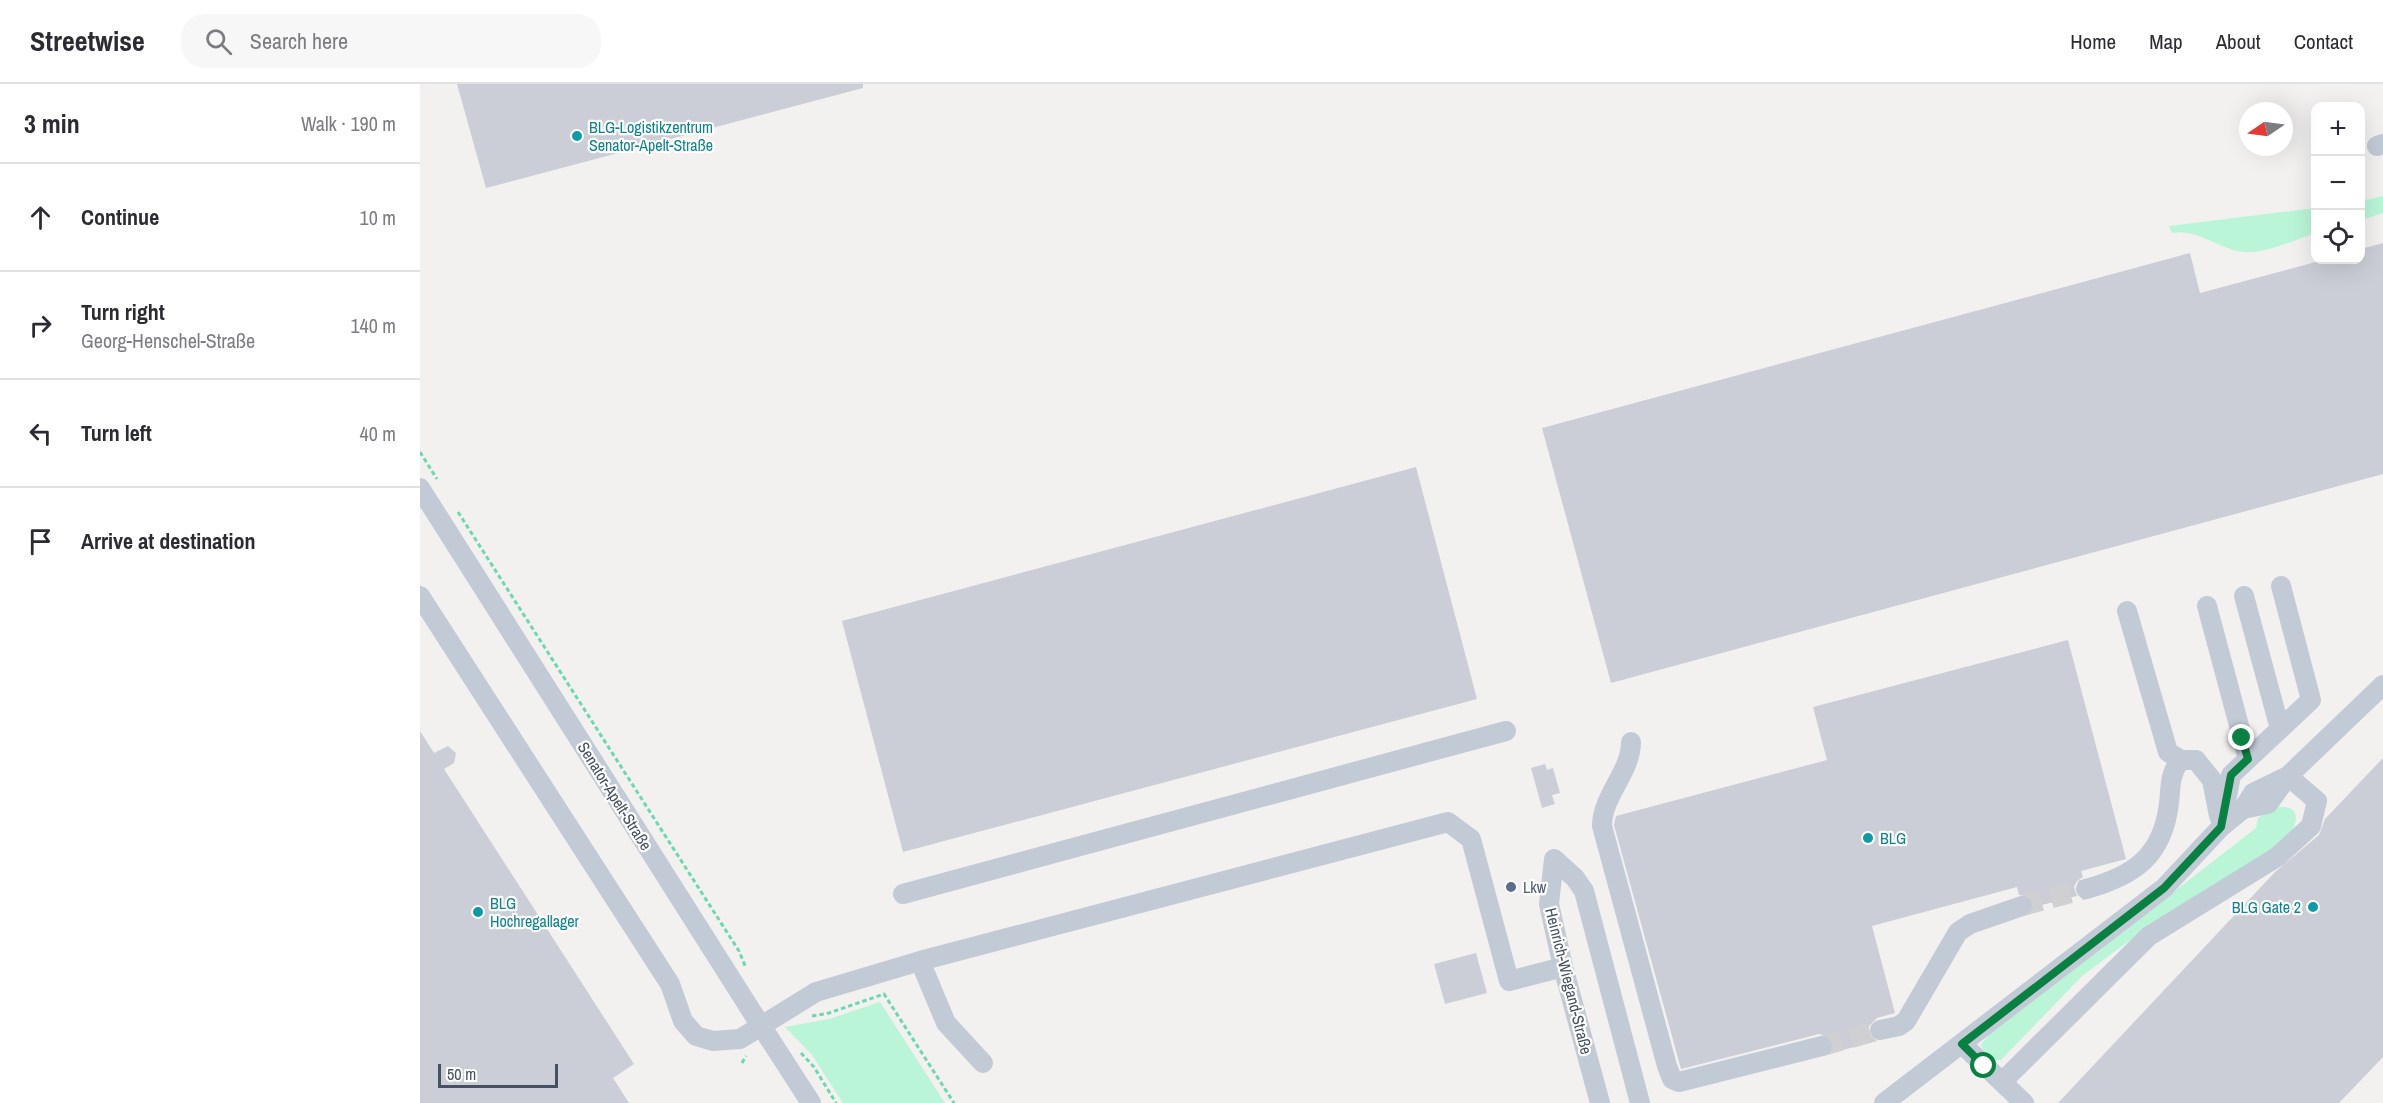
<!DOCTYPE html>
<meta charset="utf-8">
<style>
:root{--surface:#fff;--page:#f7f7f7;--text:#2b2b33;--muted:#7c7c81;--line:#e1e1e2}
body{margin:0;font-family:"Archivo Narrow",sans-serif;background:var(--page);color:var(--text)}
.controls{position:absolute;right:18px;top:18px;display:grid;overflow:hidden;border-radius:12px;box-shadow:0 6px 24px #0002}
.controls button{width:54px;height:54px;display:grid;place-items:center;padding:0;border:0;border-bottom:2px solid var(--line);background:var(--surface);color:var(--text);font:30px sans-serif}
.compass{position:absolute;left:1819px;top:18px;width:54px;height:54px;border-radius:50%;background:var(--surface);box-shadow:0 6px 24px #0002;rotate:257deg}
.scale{position:absolute;left:18px;bottom:15px;width:120px;box-sizing:border-box;padding-left:6px;border:3px solid #455060;border-top:0;font-size:16px;line-height:21px;white-space:nowrap;color:#455060;-webkit-text-stroke:4px #fff;paint-order:stroke}
.stop{position:absolute;width:18px;height:18px;margin:-14px;border:4px solid #0b8043;border-radius:50%;background:#fff}
.stop.end{background:#0b8043;border-color:#fff;box-shadow:0 2px 6px #0008}
.list{margin:0;padding:0;list-style:none}
h2{display:flex;justify-content:space-between;align-items:center;height:78px;margin:0;padding:0 24px;font-size:26px}
h2 small{font-size:20px;font-weight:400;color:var(--muted)}
.list li{display:grid;grid-template-columns:39px 1fr auto;gap:18px;align-items:center;box-sizing:border-box;height:108px;padding:0 24px;border-top:2px solid var(--line)}
.list b{display:block;font-size:22px;white-space:nowrap}
.list p{margin:0;font-size:20px;white-space:nowrap;color:var(--muted)}
.list em{font-size:20px;font-style:normal;color:var(--muted)}
.icon{flex:none;width:33px;height:33px;fill:none;stroke:currentColor;stroke-width:2;stroke-linecap:round;stroke-linejoin:round}
.map{position:relative;flex:none;width:1963px;height:1019px;overflow:hidden}
header{display:flex;align-items:center;gap:36px;box-sizing:border-box;height:84px;padding:0 30px;background:var(--surface);border-bottom:2px solid var(--line)}
header strong{font-size:28px}
nav{display:flex;gap:33px;margin-inline-start:auto;font-size:21px}
.search{width:420px;height:54px;background:var(--page);display:flex;align-items:center;gap:15px;box-sizing:border-box;padding:0 21px;border-radius:24px;color:var(--muted);font-size:22px}
main{display:flex}
aside{flex:1;background:var(--surface)}
.map>svg:first-child{display:block}
.green{fill:#baf5d8}
.building{fill:#cbced6}
.lines{fill:none;stroke-linecap:round;stroke-linejoin:round}
.minor-tunnel{stroke:#d0d0d3;stroke-width:20;stroke-dasharray:20 10;stroke-linecap:butt}
.path{stroke:#6dd7b1;stroke-width:3;stroke-dasharray:4.5 3;stroke-linecap:butt}
.minor{stroke:#c2cad6;stroke-width:20}
.minor-bridge{stroke:#c2cad6;stroke-width:20}
.route{stroke:#0b8043;stroke-width:8}
.culture-dot{fill:#0f9aa8;stroke:#fff;stroke-width:2}
.service-dot{fill:#5c6f8a;stroke:#fff;stroke-width:2}
.labels{text-anchor:middle;dominant-baseline:central;stroke-width:4.5;stroke-linejoin:round;paint-order:stroke}
.culture-label{font-size:16px;fill:#0d838f;stroke:#fff;text-anchor:start}
.street-label{font-size:16px;fill:#455060;stroke:#fff}
.service-label{font-size:16px;fill:#4e5e75;stroke:#fff;text-anchor:start}
</style>
<header>
<strong>Streetwise</strong>
<div class="search"><svg class="icon" aria-label="search" viewBox="0 0 24 24"><circle cx="10" cy="10" r="6"/><path d="M15 15l6 6"/></svg>Search here</div>
<nav><a>Home</a><a>Map</a><a>About</a><a>Contact</a></nav>
</header>
<main>
<aside>
<h2>3 min<small>Walk · 190 m</small></h2>
<ul class="list">
<li><svg class="icon" aria-label="ahead" viewBox="0 0 24 24"><path d="M12 20V5M6 11l6-6 6 6"/></svg><div><b>Continue</b></div><em>10 m</em></li>
<li><svg class="icon" aria-label="right" viewBox="0 0 24 24"><path d="M7 20v-9h11M14 6l5 5-5 5"/></svg><div><b>Turn right</b><p>Georg-Henschel-Straße</p></div><em>140 m</em></li>
<li><svg class="icon" aria-label="left" viewBox="0 0 24 24"><path d="M17 20v-9H6M10 6l-5 5 5 5"/></svg><div><b>Turn left</b></div><em>40 m</em></li>
<li><svg class="icon" aria-label="arrive" viewBox="0 0 24 24"><path d="M6 21V4h12l-3 4 3 4H6"/></svg><div><b>Arrive at destination</b></div></li>
</ul>
</aside>
<div class="map">
<svg width="1963" height="1019" viewBox="0 0 1963 1019">
<rect width="100%" height="100%" fill="#f3f0f0"/>
<path class="green" d="M1963,112V129L1941,136V117Z
M1895,124V149C1877,155 1842,171 1823,168C1799,165 1776,144 1752,149L1749,142Z
M1856,723C1893,720 1869,754 1859,768L1706,859L1662,892L1581,976C1573,977 1562,968 1561,960L1569,951L1836,744L1838,734Z
M460,918L525,1019H423L392,971L365,943L409,935Z"/>
<path class="building" d="M37,0H443V4L66,104Z
M1963,159V390L1191,599L1122,344L1770,169L1780,209L1903,176H1941V165Z
M996,383L1057,615L483,768L422,537Z
M1648,556L1706,775L1661,787L1663,793L1657,797L1654,803L1657,812L1614,823L1610,813L1599,811L1597,803L1452,842L1475,929L1457,934L1449,942L1448,949L1457,957L1411,969L1414,960L1411,954L1399,950L1261,985L1194,741L1196,732L1407,676L1393,623Z
M0,647L14,669L28,662L36,669L34,679L24,685L214,980L193,994L209,1019H0Z
M1963,674V973L1919,1019H1638L1855,788L1899,751L1905,735Z
M1125,680L1127,686L1133,684L1140,709L1132,711L1135,720L1122,724L1111,684Z
M1056,869L1067,909L1025,920L1014,880Z"/>
<g class="lines">
<path class="minor-tunnel" d="M1602,822L1666,805
M1402,962L1460,946"/>
<path class="path" d="M0,368L17,395
M38,428L319,867L326,884
M392,932L409,929L464,910L534,1019
M381,969L394,983L416,1019
M322,979L326,972"/>
<path class="minor" d="M1957,62L1963,60
M0,404L334,931
M0,512L250,900L263,937L276,952L293,957L320,955L396,908L500,877L1028,738L1051,755L1089,897L1143,883
M1824,512L1860,645
M1787,522L1828,675
M1707,527L1748,668L1761,676
M1211,658C1211,688 1182,712 1182,742L1247,982L1252,995L1259,998L1402,962
M1823,725L1848,720L1868,692L1963,601
M1801,743L1811,691L1891,616L1861,502
M1134,775L1155,794L1164,807L1220,1019
M1134,775L1129,820L1143,883L1180,1019
M1666,805C1714,792 1743,772 1749,719C1751,703 1749,689 1761,676H1776L1792,696L1799,732
M483,810L1086,647
M500,877L526,939L563,979
M1460,946L1479,942L1486,937L1538,848L1550,840L1602,822
M349,954L391,1019
M1542,960L1604,1019
M1582,998L1729,852L1857,773L1891,742L1897,717L1868,692
M1464,1019L1744,804L1801,743L1823,725L1833,709L1868,692"/>
<path class="minor-bridge" d="M334,931L349,954"/>
</g>
<g class="lines">
<path class="route" d="M1564,982L1542,960L1744,804L1801,743L1811,691L1828,675L1822,654"/>
</g>
<g class="culture-dot">
<circle cx="157" cy="52" r="6"/>
<circle cx="1448" cy="754" r="6"/>
<circle cx="1893" cy="823" r="6"/>
<circle cx="58" cy="828" r="6"/>
</g>
<circle class="service-dot" cx="1091" cy="803" r="6"/>
<g class="labels">
<g class="culture-label">
<text x="169" y="43">BLG-Logistikzentrum<tspan x="169" dy="18">Senator-Apelt-Straße</tspan></text>
<text x="1460" y="754">BLG</text>
<text x="70" y="819">BLG<tspan x="70" dy="18">Hochregallager</tspan></text>
<text x="1881" y="823" text-anchor="end">BLG Gate 2</text>
</g>
<g class="street-label">
<text transform="translate(195 712) rotate(58)">Senator-Apelt-Straße</text>
<text transform="translate(1149 897) rotate(76)">Heinrich-Wiegand-Straße</text>
</g>
<g class="service-label">
<text x="1103" y="803">Lkw</text>
</g>
</g>
</svg>
<div class="controls">
<button>+</button>
<button>−</button>
<button><svg class="icon" aria-label="locate" viewBox="0 0 24 24"><circle cx="12" cy="12" r="6"/><path d="M12 2v4M12 18v4M2 12h4M18 12h4"/></svg></button>
</div>
<svg class="compass" viewBox="-18 -18 36 36"><path d="M0-13l5 13h-10z" fill="#e53935"/><path d="M0 13l5-13h-10z" fill="#7c7c81"/></svg>
<div class="scale">50 m</div>
<div class="stop" style="left:1564px;top:982px"></div>
<div class="stop end" style="left:1822px;top:654px"></div>
</div>
</main>
